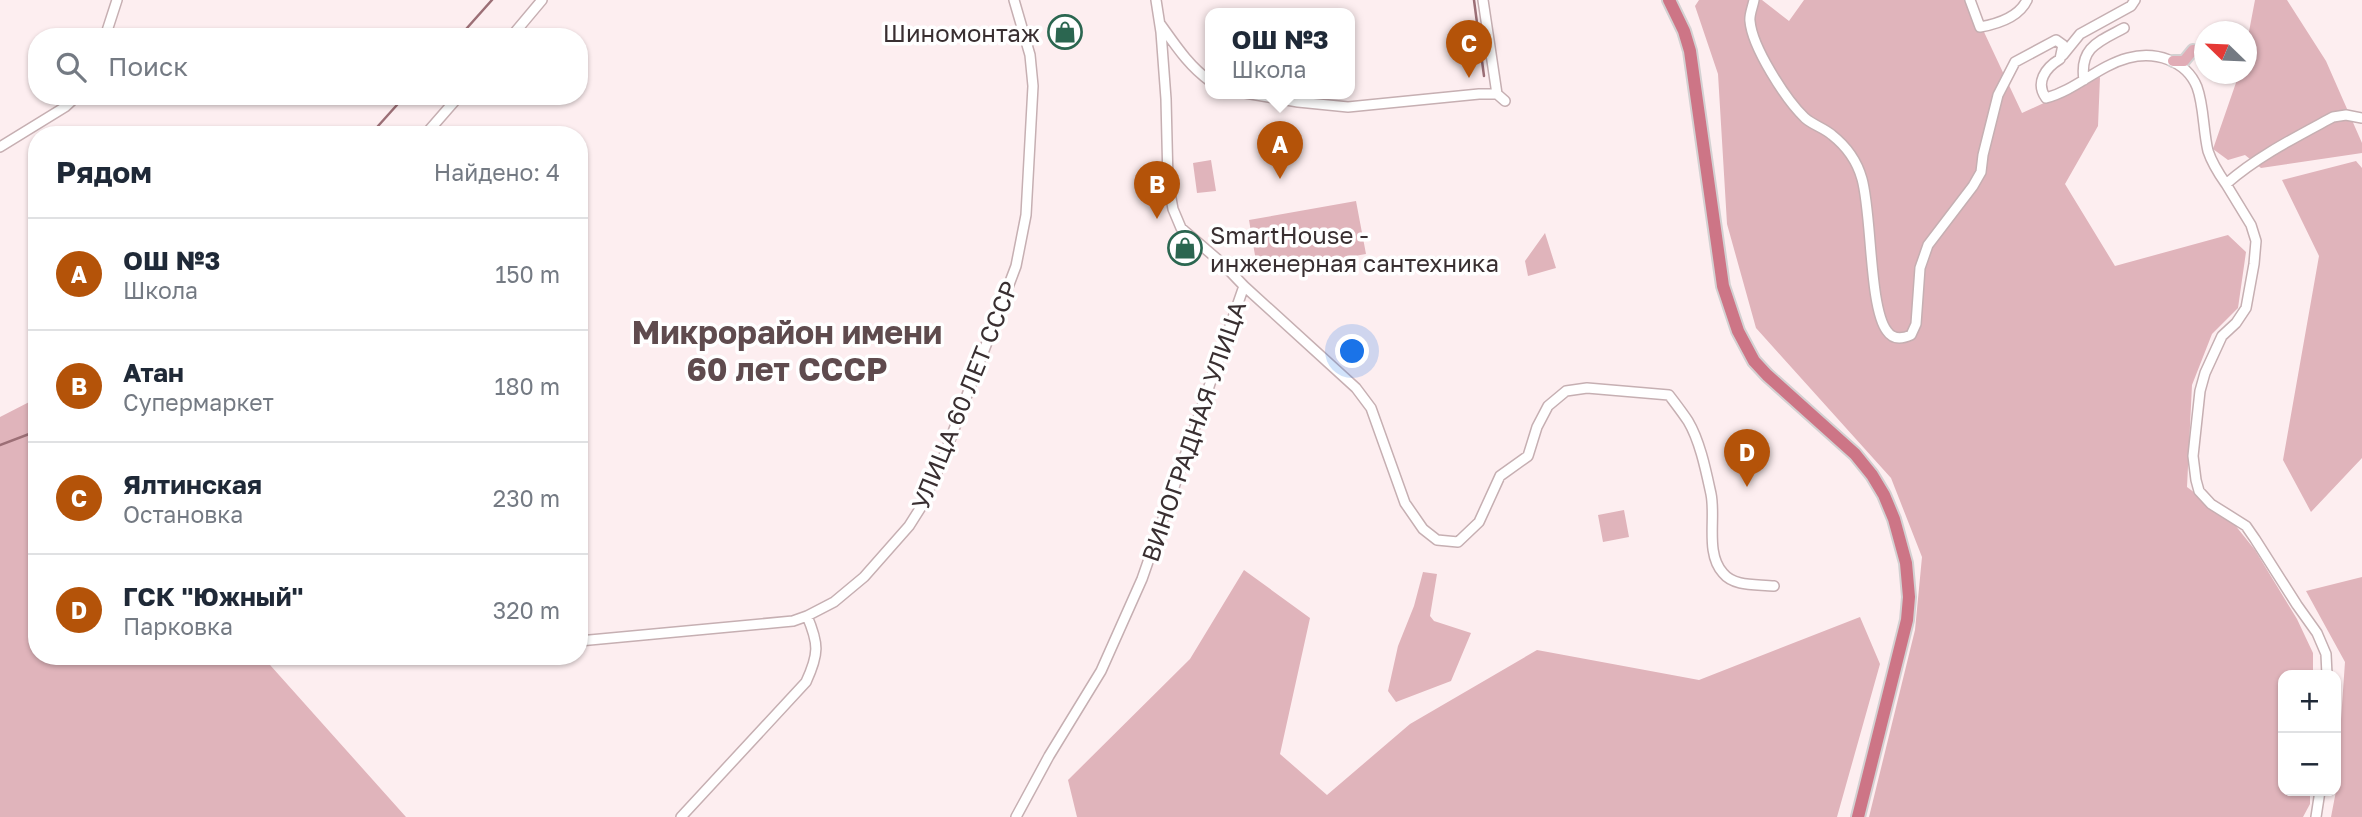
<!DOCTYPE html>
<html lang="ru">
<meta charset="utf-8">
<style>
:root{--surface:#fff;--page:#f6f6f7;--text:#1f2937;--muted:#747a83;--line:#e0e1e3;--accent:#b45309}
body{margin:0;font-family:"Golos Text",sans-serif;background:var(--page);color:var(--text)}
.controls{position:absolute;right:21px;bottom:21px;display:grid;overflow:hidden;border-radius:14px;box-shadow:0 2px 5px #0004}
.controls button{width:63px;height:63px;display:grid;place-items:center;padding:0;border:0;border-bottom:2px solid var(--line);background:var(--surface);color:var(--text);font:35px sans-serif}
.compass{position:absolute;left:2194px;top:21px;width:63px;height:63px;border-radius:50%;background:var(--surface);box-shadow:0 2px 5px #0004;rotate:293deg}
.you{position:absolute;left:1353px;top:352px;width:24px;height:24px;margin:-18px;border:5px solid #fff;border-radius:50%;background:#1a73e8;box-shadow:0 0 0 10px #1a73e833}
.badge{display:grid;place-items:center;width:46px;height:46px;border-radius:50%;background:var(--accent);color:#fff;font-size:23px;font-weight:700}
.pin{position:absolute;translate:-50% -58px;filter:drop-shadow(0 2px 4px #0008)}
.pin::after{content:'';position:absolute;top:37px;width:24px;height:21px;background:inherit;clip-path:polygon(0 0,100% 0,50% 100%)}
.popup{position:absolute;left:1205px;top:8px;width:150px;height:91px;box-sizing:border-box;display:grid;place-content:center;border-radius:14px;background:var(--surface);filter:drop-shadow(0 2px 5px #0005);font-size:23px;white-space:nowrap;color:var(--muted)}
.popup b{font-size:26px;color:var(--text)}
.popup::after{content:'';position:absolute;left:50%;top:100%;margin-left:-14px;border:14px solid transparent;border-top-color:var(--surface)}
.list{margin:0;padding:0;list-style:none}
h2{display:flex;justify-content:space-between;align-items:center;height:91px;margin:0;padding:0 28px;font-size:30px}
h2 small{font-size:23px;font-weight:400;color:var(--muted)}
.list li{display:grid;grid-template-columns:46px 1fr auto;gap:21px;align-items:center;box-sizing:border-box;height:112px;padding:0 28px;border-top:2px solid var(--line)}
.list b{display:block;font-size:26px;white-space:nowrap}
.list p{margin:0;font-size:23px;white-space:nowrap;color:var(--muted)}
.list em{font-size:23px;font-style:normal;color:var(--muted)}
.icon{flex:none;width:38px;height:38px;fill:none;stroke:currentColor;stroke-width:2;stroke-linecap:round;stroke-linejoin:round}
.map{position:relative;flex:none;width:2362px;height:817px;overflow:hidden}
.search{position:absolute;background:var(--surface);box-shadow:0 2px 5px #0004;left:28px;top:28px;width:560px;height:77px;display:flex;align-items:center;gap:18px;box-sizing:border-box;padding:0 24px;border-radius:28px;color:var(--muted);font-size:26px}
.panel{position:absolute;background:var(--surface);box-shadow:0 2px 5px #0004;left:28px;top:126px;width:560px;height:539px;border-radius:28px}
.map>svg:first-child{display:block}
.green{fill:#e0b4bb}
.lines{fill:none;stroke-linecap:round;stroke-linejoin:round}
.stream{stroke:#9c6f76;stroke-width:2.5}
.minor-casing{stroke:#c6afb2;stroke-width:12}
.major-casing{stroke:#d3d1d2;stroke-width:14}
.highway-casing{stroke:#d3d1d2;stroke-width:16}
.minor{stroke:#fff;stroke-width:9}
.major{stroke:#e1acb6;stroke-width:10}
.highway{stroke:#cd7586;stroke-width:12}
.labels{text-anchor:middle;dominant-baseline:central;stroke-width:7;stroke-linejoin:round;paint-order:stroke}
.poi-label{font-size:24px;fill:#392f31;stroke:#fff;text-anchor:end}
.street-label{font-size:24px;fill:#392f31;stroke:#fff}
.district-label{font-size:32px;font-weight:bold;fill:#5f4b4e;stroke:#fff}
</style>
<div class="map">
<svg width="2362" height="817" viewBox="0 0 2362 817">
<rect width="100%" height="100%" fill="#fdeef0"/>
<path class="green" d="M1699,0H1762L1789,21L1804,0H1969L2022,113L2100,77L2098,126L2065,184L2115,266L2228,235L2246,252L2238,308L2212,334L2192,385L2187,487L2231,520L2255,550L2297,619L2313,653V675H2283V791H2310V804L2303,817H1869L1915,630L1922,557L1891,478L1756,328L1727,224L1718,74L1695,6Z
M2255,0H2287L2326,61L2362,143V153L2261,168L2245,155L2228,160L2213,149L2239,74H2246L2247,42Z
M1211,160L1216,191L1197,193L1193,163Z
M2356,161L2362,168V458L2311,512L2283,460L2319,256L2282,180Z
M1356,201L1366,254L1258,273L1249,220Z
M1545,233L1556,268L1528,276L1525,261Z
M37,398V656H262L406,817H0V417Z
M1624,510L1629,537L1603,542L1598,515Z
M1244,570L1310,618L1280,754L1327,795L1410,724L1537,650L1699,680L1860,617L1880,664L1837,817H1077L1068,780L1190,659Z
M1423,572L1437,574L1430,616L1434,621L1471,633L1451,681L1396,702L1388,691L1398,646L1414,606Z
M2362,577V817H2331L2336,791L2345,662L2306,591Z"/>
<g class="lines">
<path class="stream" d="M1474,0L1484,76
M459,37L492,0
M370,135L405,96
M0,445L37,431"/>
<g class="minor-casing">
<path id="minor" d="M1483,0L1497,94L1505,101
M1754,0C1753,6 1749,15 1750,21C1752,47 1786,100 1805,118C1813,125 1824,128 1832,135C1846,146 1857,161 1862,179C1872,214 1869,308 1887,331C1893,340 1902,339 1911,335L1916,324L1920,268L1928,245L1973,186L1981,172L1983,155L1998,95L2015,62L2056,40L2063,45L2060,59C2045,68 2035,83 2046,98C2076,90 2098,66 2128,58C2155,51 2186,60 2197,87C2204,106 2203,130 2208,151C2212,163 2219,174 2226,184
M1970,0L1980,27C1997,24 2019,17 2027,0
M1161,25C1176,46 1189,66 1210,81
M105,37L117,0
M511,37L542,0
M2063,55L2080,34L2131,6L2135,0
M2084,80C2079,47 2100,41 2124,28
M1245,93L1298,102L1348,107L1479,94H1497
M425,135L459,96
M0,147L65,107L77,96
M1244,286L1356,388L1371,408L1405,503L1423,529L1437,540L1458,542L1479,522L1500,476L1528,456L1537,427L1548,406L1566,391L1587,388L1669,395C1675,403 1682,412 1688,421C1700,441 1706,471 1711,494C1716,518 1705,553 1723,573C1734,587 1757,584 1774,586
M579,641L793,621L807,616
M2327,675L2326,654L2317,633L2297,605L2255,539L2246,526L2211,504L2199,491L2196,480L2193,456L2200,391L2205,373L2222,336L2236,323L2246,308L2254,264L2256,241L2251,225L2226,184C2258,156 2296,137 2333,117L2346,115L2362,118
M681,817L806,682C819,654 819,644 807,616L834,602L864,577L909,526L921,507L942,461L1016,266L1026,215L1033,86L1030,55L1014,0
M1016,817L1049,756L1101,671L1142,579L1244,286L1223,264L1181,228L1173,209L1168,182L1166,99L1161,32L1156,0
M2316,817L2320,791"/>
</g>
<g class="major-casing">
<path id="major" d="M2173,61H2184L2193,50"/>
</g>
<g class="highway-casing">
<path id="highway" d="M1669,0L1684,31L1690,51L1723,286L1738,331L1754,361L1767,375L1855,454L1872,475L1884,495L1894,519L1906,563L1909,597L1907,620L1858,817"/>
</g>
<use href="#minor" class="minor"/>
<use href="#major" class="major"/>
<use href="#highway" class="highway"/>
</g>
<defs>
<g id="shop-ring" transform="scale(1.75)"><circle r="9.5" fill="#fff" stroke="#2b6650" stroke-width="1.5"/><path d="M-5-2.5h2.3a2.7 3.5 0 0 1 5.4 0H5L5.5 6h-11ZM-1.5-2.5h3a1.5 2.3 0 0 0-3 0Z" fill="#2b6650"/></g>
</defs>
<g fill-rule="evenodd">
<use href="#shop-ring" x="1065" y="32"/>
<use href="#shop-ring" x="1185" y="248"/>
</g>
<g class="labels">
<g class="poi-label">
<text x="1040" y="32">Шиномонтаж</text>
<text x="1210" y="234" text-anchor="start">SmartHouse -<tspan x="1210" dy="28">инженерная сантехника</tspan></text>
</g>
<g class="street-label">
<text transform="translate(964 395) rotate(-68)">УЛИЦА 60 ЛЕТ СССР</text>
<text transform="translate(1193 431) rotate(-71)">ВИНОГРАДНАЯ УЛИЦА</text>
</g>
<g class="district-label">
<text x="787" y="332">Микрорайон имени<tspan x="787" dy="37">60 лет СССР</tspan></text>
</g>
</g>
</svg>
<div class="controls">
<button>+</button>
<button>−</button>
</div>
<svg class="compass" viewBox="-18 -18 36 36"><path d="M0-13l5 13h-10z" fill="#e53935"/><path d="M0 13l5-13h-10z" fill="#747a83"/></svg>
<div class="you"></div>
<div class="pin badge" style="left:1280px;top:179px">A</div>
<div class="popup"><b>ОШ №3</b>Школа</div>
<div class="pin badge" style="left:1157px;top:219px">B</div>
<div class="pin badge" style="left:1469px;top:78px">C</div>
<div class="pin badge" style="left:1747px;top:487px">D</div>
<div class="search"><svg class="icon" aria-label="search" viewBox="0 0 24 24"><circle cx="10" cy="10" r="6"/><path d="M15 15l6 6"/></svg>Поиск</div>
<section class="panel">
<h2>Рядом<small>Найдено: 4</small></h2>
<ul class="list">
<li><span class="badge">A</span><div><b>ОШ №3</b><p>Школа</p></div><em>150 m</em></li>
<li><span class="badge">B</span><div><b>Атан</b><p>Супермаркет</p></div><em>180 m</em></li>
<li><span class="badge">C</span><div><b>Ялтинская</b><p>Остановка</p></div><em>230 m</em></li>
<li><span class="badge">D</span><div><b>ГСК &quot;Южный&quot;</b><p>Парковка</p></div><em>320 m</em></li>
</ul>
</section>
</div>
